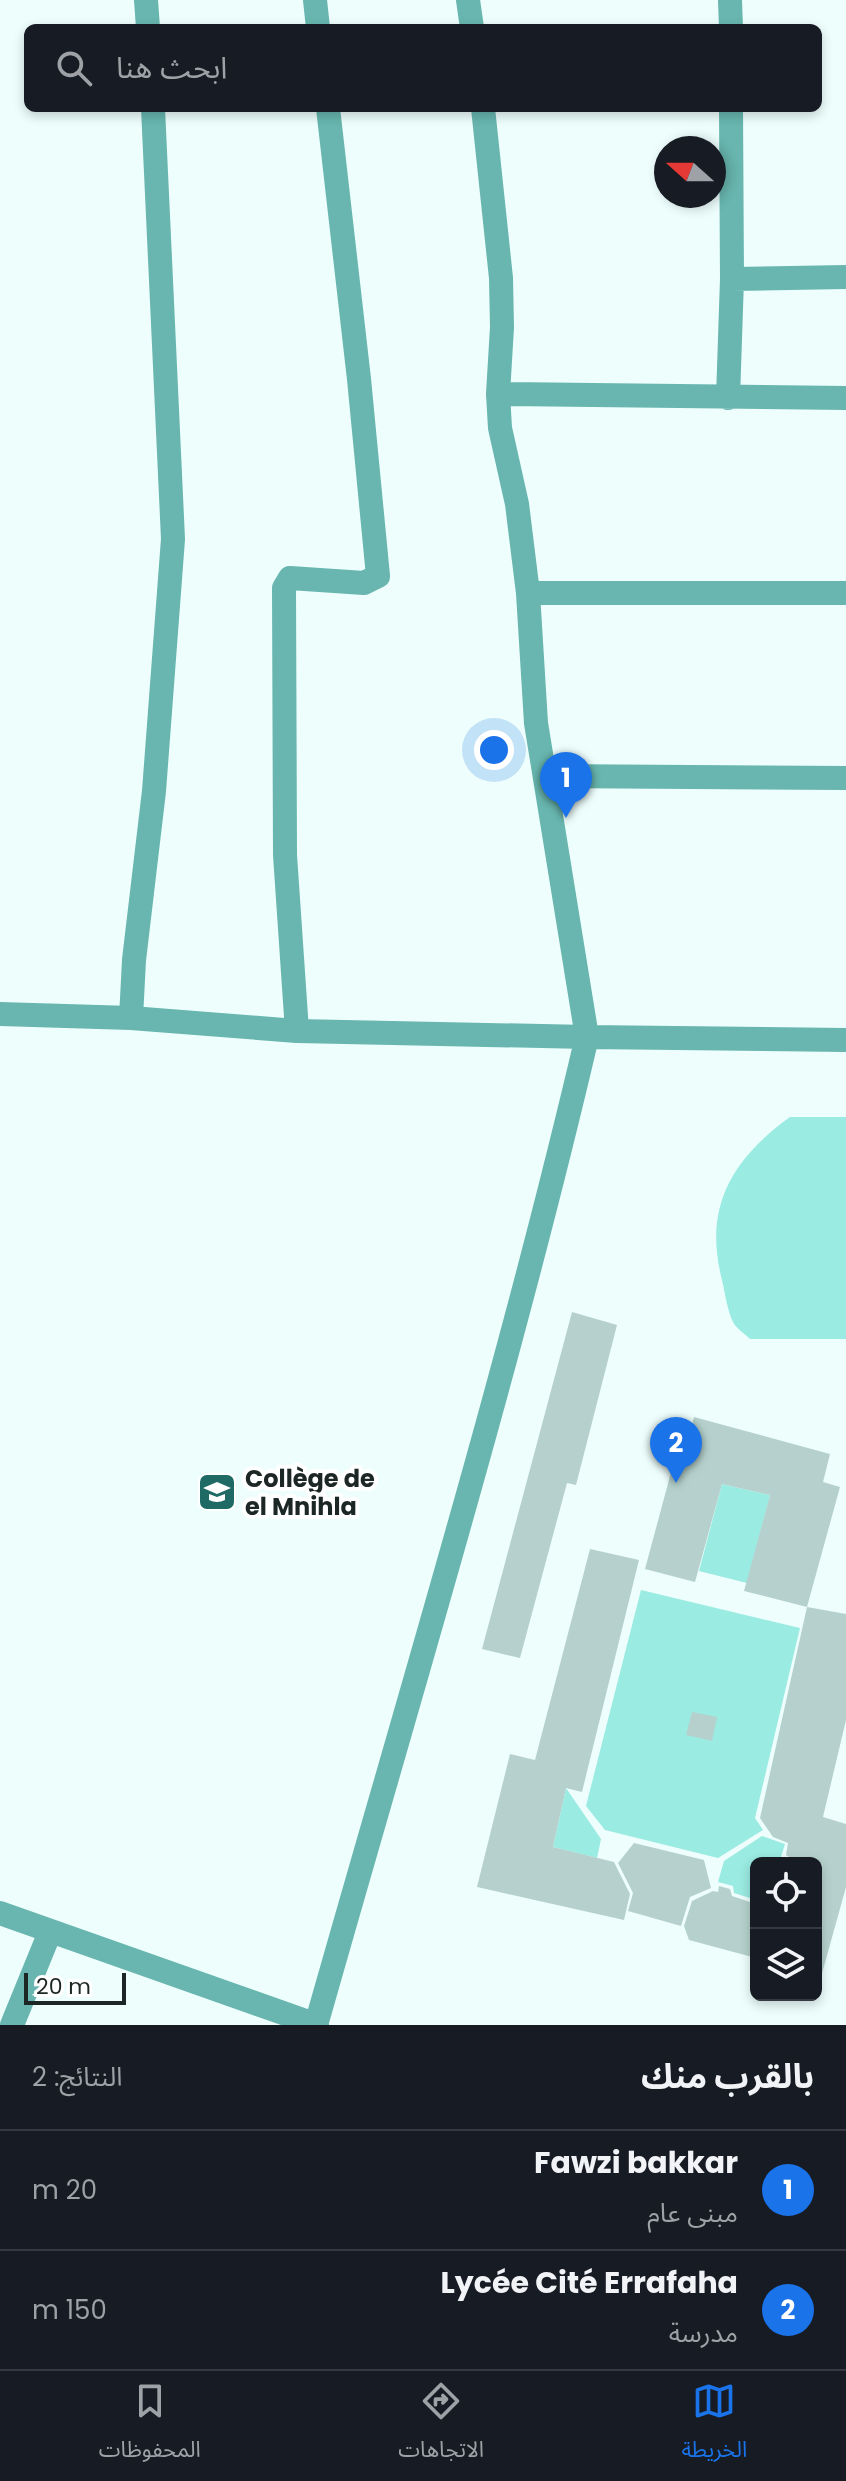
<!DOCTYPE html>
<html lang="ar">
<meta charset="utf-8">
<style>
:root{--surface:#171b24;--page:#242831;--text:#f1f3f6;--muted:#9ea1a6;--line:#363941;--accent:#1a73e8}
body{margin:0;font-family:Poppins,"Noto Sans Arabic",sans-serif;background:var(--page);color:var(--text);direction:rtl}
.controls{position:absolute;right:24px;bottom:24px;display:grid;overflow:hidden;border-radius:12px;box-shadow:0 4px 12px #0003}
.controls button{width:72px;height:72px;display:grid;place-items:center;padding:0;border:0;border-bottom:2px solid var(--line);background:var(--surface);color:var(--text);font:40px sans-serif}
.compass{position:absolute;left:654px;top:136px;width:72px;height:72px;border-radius:50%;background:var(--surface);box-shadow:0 4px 12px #0003;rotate:291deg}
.scale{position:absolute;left:24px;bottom:20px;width:102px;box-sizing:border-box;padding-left:8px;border:4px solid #1c2625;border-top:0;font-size:22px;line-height:28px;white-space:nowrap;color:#1c2625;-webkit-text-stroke:6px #fff;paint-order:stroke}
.you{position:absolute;left:494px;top:750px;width:28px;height:28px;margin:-20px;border:6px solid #fff;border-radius:50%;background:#1a73e8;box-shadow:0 0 0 12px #1a73e833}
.badge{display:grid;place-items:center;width:52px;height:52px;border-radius:50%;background:var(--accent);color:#fff;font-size:26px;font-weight:700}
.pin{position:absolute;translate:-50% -66px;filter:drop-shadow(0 2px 4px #0008)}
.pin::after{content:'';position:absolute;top:42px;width:28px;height:24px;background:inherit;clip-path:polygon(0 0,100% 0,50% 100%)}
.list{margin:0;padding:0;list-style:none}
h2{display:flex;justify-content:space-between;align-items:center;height:104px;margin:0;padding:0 32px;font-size:34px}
h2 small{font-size:26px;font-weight:400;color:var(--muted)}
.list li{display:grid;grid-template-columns:52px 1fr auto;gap:24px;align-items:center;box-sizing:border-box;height:120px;padding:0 32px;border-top:2px solid var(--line)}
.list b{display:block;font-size:30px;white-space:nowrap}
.list p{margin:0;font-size:26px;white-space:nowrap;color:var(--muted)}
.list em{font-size:26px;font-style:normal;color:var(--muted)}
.icon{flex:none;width:44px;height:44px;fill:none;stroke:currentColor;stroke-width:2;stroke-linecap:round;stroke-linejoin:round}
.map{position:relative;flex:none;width:846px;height:2025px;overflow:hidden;direction:ltr}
.search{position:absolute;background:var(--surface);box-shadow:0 4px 12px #0003;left:24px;right:24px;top:24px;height:88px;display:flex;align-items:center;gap:20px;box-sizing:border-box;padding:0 28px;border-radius:12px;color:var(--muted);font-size:30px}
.sheet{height:344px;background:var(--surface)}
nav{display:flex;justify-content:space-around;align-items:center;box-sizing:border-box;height:112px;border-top:2px solid var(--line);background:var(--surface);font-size:22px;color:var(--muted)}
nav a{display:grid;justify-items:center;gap:4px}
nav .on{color:var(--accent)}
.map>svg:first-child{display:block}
.green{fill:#9aebe2}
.building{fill:#b6d1cd}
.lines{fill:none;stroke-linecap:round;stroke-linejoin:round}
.street{stroke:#68b6af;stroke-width:24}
.labels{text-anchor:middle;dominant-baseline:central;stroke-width:8;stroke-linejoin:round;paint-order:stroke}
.poi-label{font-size:24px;font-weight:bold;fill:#1c2625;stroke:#fff;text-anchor:start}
</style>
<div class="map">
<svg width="846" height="2025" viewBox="0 0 846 2025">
<rect width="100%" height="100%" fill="#edfefc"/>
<path class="green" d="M790,1117H846V1339H750C745,1334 736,1328 733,1322C727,1310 725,1292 722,1280C703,1207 732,1159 790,1117Z
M722,1484L770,1495L747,1583L699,1571Z
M641,1590L800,1628L755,1818L763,1830L718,1858L605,1830L586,1806Z
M566,1788L601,1839L597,1858L553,1847Z
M762,1836L785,1844L781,1857L786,1859V1863H756V1900L734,1893L733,1886L718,1882L724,1861Z"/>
<path class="building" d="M572,1312L617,1325L576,1485L567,1483L520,1658L482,1649Z
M694,1417L830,1454L823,1482L840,1487L807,1607L744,1591L770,1495L722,1484L695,1582L645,1569L677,1450L686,1448Z
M590,1549L639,1560L582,1792L566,1788L553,1847L614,1862L630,1894L624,1920L477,1887L510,1754L535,1760Z
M807,1607L846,1614V1720L823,1817L846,1824V1887L821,1977L816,1975V1863H791V1858L786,1855L788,1843L773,1837L760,1818Z
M692,1712L717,1717L712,1741L686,1735Z
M634,1843L704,1860L711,1888L690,1897L681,1926L628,1911L633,1893L618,1863Z
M719,1886L730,1889L732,1896L756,1904V1958L689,1940L684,1926L692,1901L713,1891L718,1892Z"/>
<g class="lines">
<path class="street" d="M146,0L148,28
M315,0L318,28
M468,0L472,28
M730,0L731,28
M732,279L846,277
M498,394L846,398
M728,398L732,279L731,108
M528,593H846
M545,776L846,778
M0,1014L131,1018L297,1031L587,1037L536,723L528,593L517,504L500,428L498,394L502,327L501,278L483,108
M131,1018L134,960L154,791L173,539L153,108
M297,1031L285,855L284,588L290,578L364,583L378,576L359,379L328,108
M0,1913L317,2025
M12,2025L50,1932
M316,2025C409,1697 509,1370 587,1037L846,1040"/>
</g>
<defs>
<g id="school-square" transform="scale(2)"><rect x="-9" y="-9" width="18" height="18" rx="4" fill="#1f6a64" stroke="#fff"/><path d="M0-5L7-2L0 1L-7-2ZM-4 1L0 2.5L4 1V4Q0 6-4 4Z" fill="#fff"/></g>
</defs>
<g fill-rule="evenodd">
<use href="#school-square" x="217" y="1492"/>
</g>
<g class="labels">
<g class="poi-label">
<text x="245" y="1478">Collège de<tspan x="245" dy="28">el Mnihla</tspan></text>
</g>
</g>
</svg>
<div class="controls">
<button><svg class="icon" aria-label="locate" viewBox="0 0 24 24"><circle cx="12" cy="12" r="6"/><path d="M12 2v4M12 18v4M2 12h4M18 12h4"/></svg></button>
<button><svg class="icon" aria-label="layers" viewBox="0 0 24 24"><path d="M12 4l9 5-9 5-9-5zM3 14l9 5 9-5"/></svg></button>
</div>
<svg class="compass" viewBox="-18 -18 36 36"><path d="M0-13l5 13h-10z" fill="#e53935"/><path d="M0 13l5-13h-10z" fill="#9ea1a6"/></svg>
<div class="scale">20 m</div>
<div class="you"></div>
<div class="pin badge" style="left:566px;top:818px">1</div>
<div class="pin badge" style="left:676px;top:1483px">2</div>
<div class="search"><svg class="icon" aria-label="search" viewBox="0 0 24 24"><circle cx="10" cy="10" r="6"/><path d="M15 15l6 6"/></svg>ابحث هنا</div>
</div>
<section class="sheet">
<h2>بالقرب منك<small>النتائج: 2</small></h2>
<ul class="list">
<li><span class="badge">1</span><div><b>Fawzi bakkar</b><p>مبنى عام</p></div><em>20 m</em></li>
<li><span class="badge">2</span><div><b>Lycée Cité Errafaha</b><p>مدرسة</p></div><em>150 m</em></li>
</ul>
</section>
<nav>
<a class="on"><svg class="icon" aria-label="map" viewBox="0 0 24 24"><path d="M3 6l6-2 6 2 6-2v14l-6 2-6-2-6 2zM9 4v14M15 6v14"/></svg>الخريطة</a>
<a><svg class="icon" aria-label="directions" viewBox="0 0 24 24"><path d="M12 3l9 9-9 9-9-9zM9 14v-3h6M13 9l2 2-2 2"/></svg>الاتجاهات</a>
<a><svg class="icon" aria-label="saved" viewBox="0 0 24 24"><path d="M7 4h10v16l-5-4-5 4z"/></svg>المحفوظات</a>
</nav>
